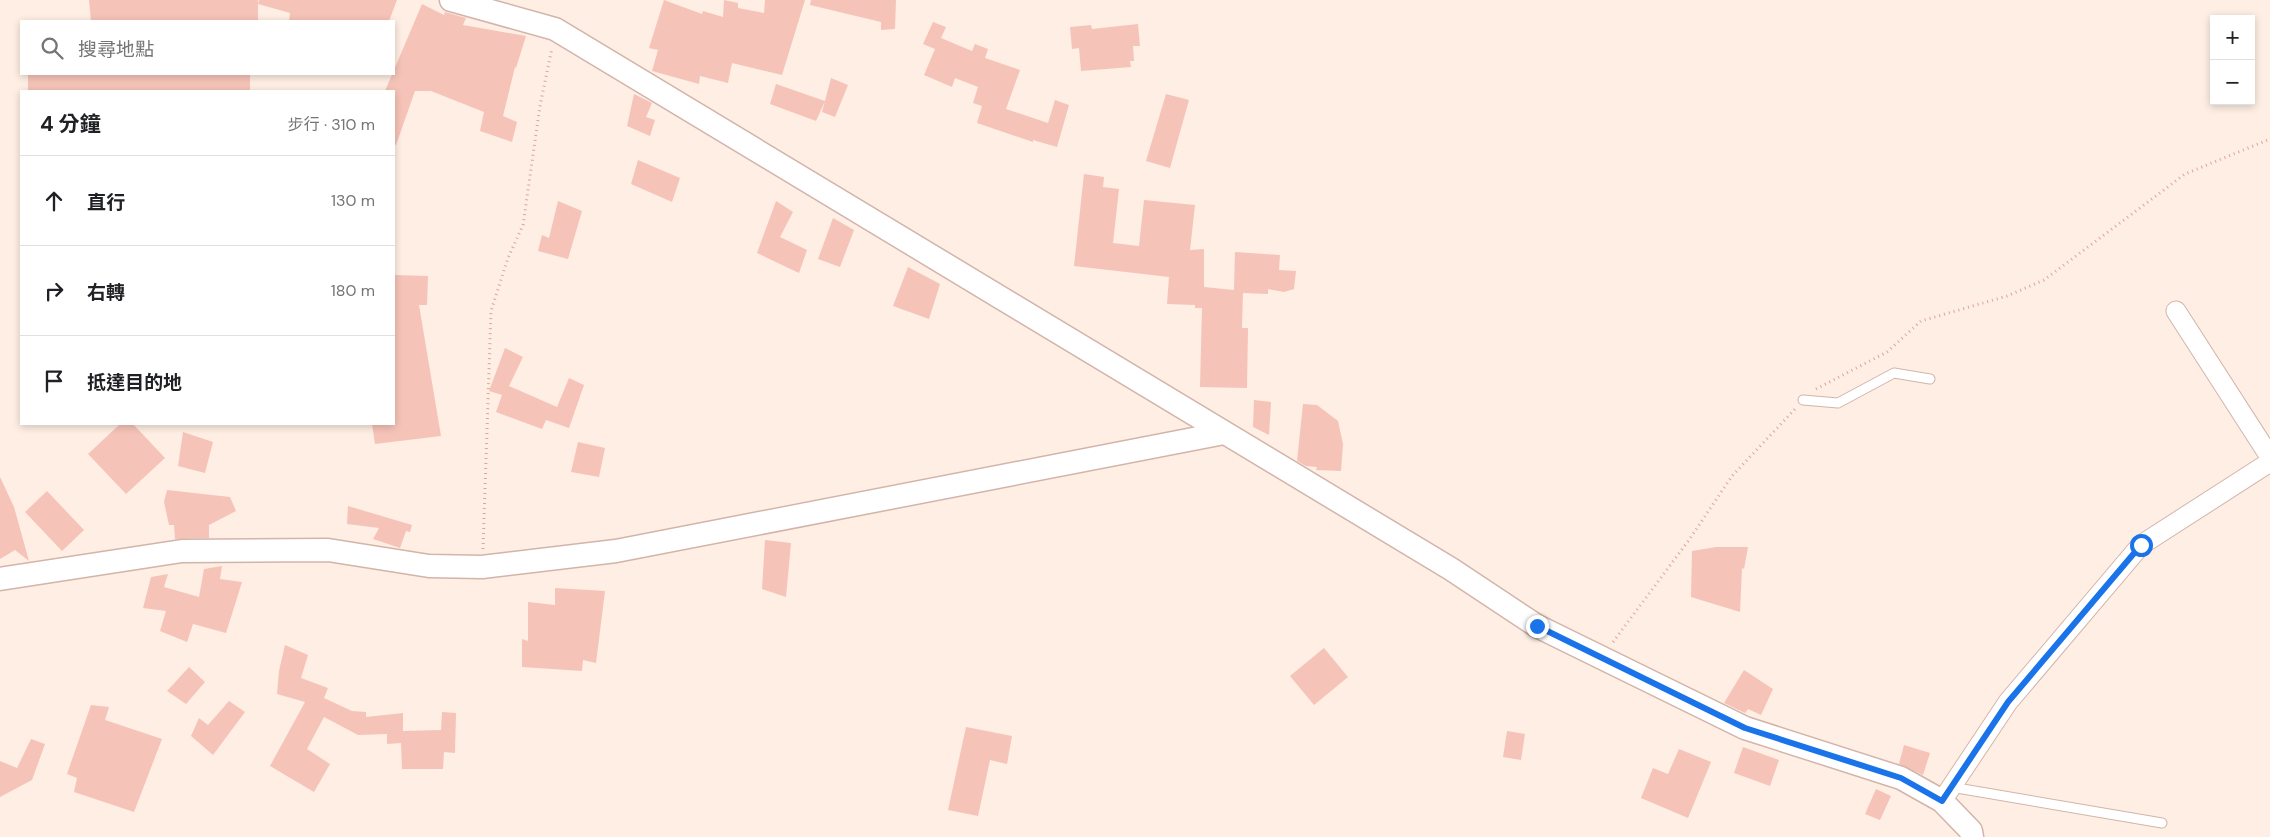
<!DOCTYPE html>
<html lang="zh-TW">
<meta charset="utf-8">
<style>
:root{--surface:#fff;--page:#f6f6f6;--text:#202124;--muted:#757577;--line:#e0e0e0}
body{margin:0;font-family:"DM Sans","Noto Sans TC",sans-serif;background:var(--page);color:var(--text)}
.controls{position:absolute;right:15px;top:15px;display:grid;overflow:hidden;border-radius:0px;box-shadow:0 2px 8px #0003}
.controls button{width:45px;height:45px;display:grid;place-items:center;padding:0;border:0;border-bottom:1px solid var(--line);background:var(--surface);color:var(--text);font:25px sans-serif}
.stop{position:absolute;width:15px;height:15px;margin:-11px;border:4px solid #1a73e8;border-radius:50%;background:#fff}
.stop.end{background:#1a73e8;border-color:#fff;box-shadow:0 1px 5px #0008}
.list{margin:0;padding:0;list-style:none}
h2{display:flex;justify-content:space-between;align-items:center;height:65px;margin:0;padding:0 20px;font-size:21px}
h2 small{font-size:16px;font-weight:400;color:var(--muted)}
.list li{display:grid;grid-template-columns:32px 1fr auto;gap:15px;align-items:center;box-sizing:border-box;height:90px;padding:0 20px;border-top:1px solid var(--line)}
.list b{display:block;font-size:19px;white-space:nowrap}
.list em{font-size:16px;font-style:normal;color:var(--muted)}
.icon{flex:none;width:28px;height:28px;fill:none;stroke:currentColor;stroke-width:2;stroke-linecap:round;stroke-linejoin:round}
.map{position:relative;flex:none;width:2270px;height:837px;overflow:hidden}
.search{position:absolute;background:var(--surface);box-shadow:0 2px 8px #0003;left:20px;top:20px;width:375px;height:55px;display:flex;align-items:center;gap:12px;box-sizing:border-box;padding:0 18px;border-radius:0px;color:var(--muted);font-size:19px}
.panel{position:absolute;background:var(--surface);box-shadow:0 2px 8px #0003;left:20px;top:90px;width:375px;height:335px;border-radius:0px}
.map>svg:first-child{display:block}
.building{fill:#f6c3b8}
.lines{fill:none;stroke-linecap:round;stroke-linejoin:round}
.service-casing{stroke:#d3b4aa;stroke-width:11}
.minor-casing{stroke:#d3b4aa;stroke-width:21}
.tertiary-casing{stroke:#d3b4aa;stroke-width:25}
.path{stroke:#dca69b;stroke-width:3;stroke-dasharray:1 4;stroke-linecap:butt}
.service{stroke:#fff;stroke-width:9}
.minor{stroke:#fff;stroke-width:19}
.tertiary{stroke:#fff;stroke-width:22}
.route{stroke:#1a73e8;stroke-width:6}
</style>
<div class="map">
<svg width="2270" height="837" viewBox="0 0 2270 837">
<rect width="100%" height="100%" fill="#feeee3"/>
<path class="building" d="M89,0H258V21H91Z
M259,0H397L389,21H289L290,13L258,4Z
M664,0L702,14L703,11L723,17L724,0L738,3V8L764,13L765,0H805L782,75L732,63L728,83L700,76L699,84L652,71L658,50L649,48Z
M811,0H896L895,29L881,30V22L810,5Z
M422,4L444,15L445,12L466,18L463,25L526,36L516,68L515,67L503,116L517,122L512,142L480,131L484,112L431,91H415L396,145H394V91H385Z
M933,22L946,27L941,38L972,51L975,44L988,49L985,58L1020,70L1006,109L1048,123L1055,100L1069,105L1057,147L1033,140V142L977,123L982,106L973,103L978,87L955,78L952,87L924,75L935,49L923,44Z
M1138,24L1140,46H1133L1134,61H1130L1131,67L1081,71L1079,48L1072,49L1070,27L1091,25L1092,29Z
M28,74H250V91H28Z
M831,78L848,85L835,117L822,112Z
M776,84L825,101L816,121L770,104Z
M634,94L652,103L646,117L655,120L650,136L627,126Z
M1166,94L1189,100L1170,168L1146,161Z
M638,160L680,178L672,202L631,184Z
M1084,174L1104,177L1103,187L1119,189L1113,243L1139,246L1144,200L1195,205L1190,250L1204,249V287L1234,290L1235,252L1280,255L1279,270L1296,271L1294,289L1284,292L1268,289V294L1243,293L1242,328H1248L1247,388L1200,387L1202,308H1195V305L1167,304L1169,277L1074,266Z
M558,201L582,211L568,259L538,251L542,235L549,238Z
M776,201L793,212L780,237L807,250L799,273L757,253Z
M833,218L854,230L840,267L818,259Z
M908,267L940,284L929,319L893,306Z
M394,275L428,276L427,305H419L441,436L375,444L372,424H394Z
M505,348L523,357L509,386L557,407L569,378L584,385L569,428L546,420L542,429L496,412L502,395L489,391Z
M1254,400L1271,402L1269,435L1253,427Z
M1303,404L1317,405L1338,421L1343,444L1341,471L1316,470L1317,467L1306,466L1297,461Z
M120,424H133L165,458L126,494L88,454Z
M183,432L213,442L205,473L178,466Z
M578,442L605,448L599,477L571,472Z
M0,477L14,507L29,561L15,550L0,559Z
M167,490L230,497L236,511L209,525V538L175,539L174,525H169L164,502Z
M47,491L84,530L62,551L25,512Z
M348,506L412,525L410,532L406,531L400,548L373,539L379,528L347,524Z
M765,540L791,543L786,597L762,589Z
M1716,547H1748L1744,569L1742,568L1740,612L1691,597L1692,551Z
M222,566L220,579L242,582L226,633L193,624L187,642L160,631L166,611L143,608L151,577L168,574L164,587L199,597L204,569Z
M555,588L605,591L596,663L583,660L582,671L522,667V639L528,641V602L555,605Z
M285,645L308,655L301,678L328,688L324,698L352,711L366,712V717L403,713V731L441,730L442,712L456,713L455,753L444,752L443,769H402L401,743L387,744V734L358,735L324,717L307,749L330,764L314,792L270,766L305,702L277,694L279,671Z
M1324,648L1348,677L1314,705L1290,676Z
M189,667L205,682L186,704L167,691Z
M1744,670L1773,689L1761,715L1748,709L1745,713L1724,703Z
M229,701L245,712L213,755L191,736L199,718L208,725Z
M91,705L109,707L105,720L162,739L134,812L74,792L77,778L67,774Z
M966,727L1012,736L1007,764L990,760L978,816L948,810Z
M1507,731L1525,734L1521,760L1503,757Z
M31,739L45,744L32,780L0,797V761L17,768Z
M1904,745L1930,753L1923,775L1899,764Z
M1743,747L1779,760L1770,786L1734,773Z
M1679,749L1711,762L1688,818L1641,798L1653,768L1668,774Z
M1876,789L1891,796L1880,820L1865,814Z"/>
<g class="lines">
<g class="service-casing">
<path id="service" d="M1803,400L1838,403L1894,373L1930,379
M1951,787L2162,823"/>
</g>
<g class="minor-casing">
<path id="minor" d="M2176,311L2270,457
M1942,801L2008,702L2141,545L2270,462"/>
</g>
<g class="tertiary-casing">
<path id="tertiary" d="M451,0L555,29L1451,569L1537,626L1745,728L1901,778L1942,801L1971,831L1972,837
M0,579L182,551L328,550L429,566L482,567L616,551L1224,433"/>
</g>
<path class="path" d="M1816,389L1887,352L1921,321L2007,296L2044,280L2185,174L2270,139
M483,549L491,311L508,258L523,225L540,106L552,48
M1613,642L1689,540L1732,476L1795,409"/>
<use href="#service" class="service"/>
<use href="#minor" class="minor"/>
<use href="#tertiary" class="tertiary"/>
</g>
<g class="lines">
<path class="route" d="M1537,626L1745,728L1901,778L1942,801L2008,702L2141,545"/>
</g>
</svg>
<div class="controls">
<button>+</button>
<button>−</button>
</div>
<div class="stop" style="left:2141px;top:545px"></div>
<div class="stop end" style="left:1537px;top:626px"></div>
<div class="search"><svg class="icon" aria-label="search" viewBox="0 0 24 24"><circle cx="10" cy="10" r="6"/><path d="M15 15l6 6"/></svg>搜尋地點</div>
<section class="panel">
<h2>4 分鐘<small>步行 · 310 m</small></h2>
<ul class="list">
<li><svg class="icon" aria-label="ahead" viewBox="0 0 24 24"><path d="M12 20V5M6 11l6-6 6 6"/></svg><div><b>直行</b></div><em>130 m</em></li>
<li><svg class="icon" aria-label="right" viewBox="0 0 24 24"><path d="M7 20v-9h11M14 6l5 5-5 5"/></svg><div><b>右轉</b></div><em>180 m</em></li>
<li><svg class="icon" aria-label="arrive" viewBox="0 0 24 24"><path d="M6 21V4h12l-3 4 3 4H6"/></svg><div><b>抵達目的地</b></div></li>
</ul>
</section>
</div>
